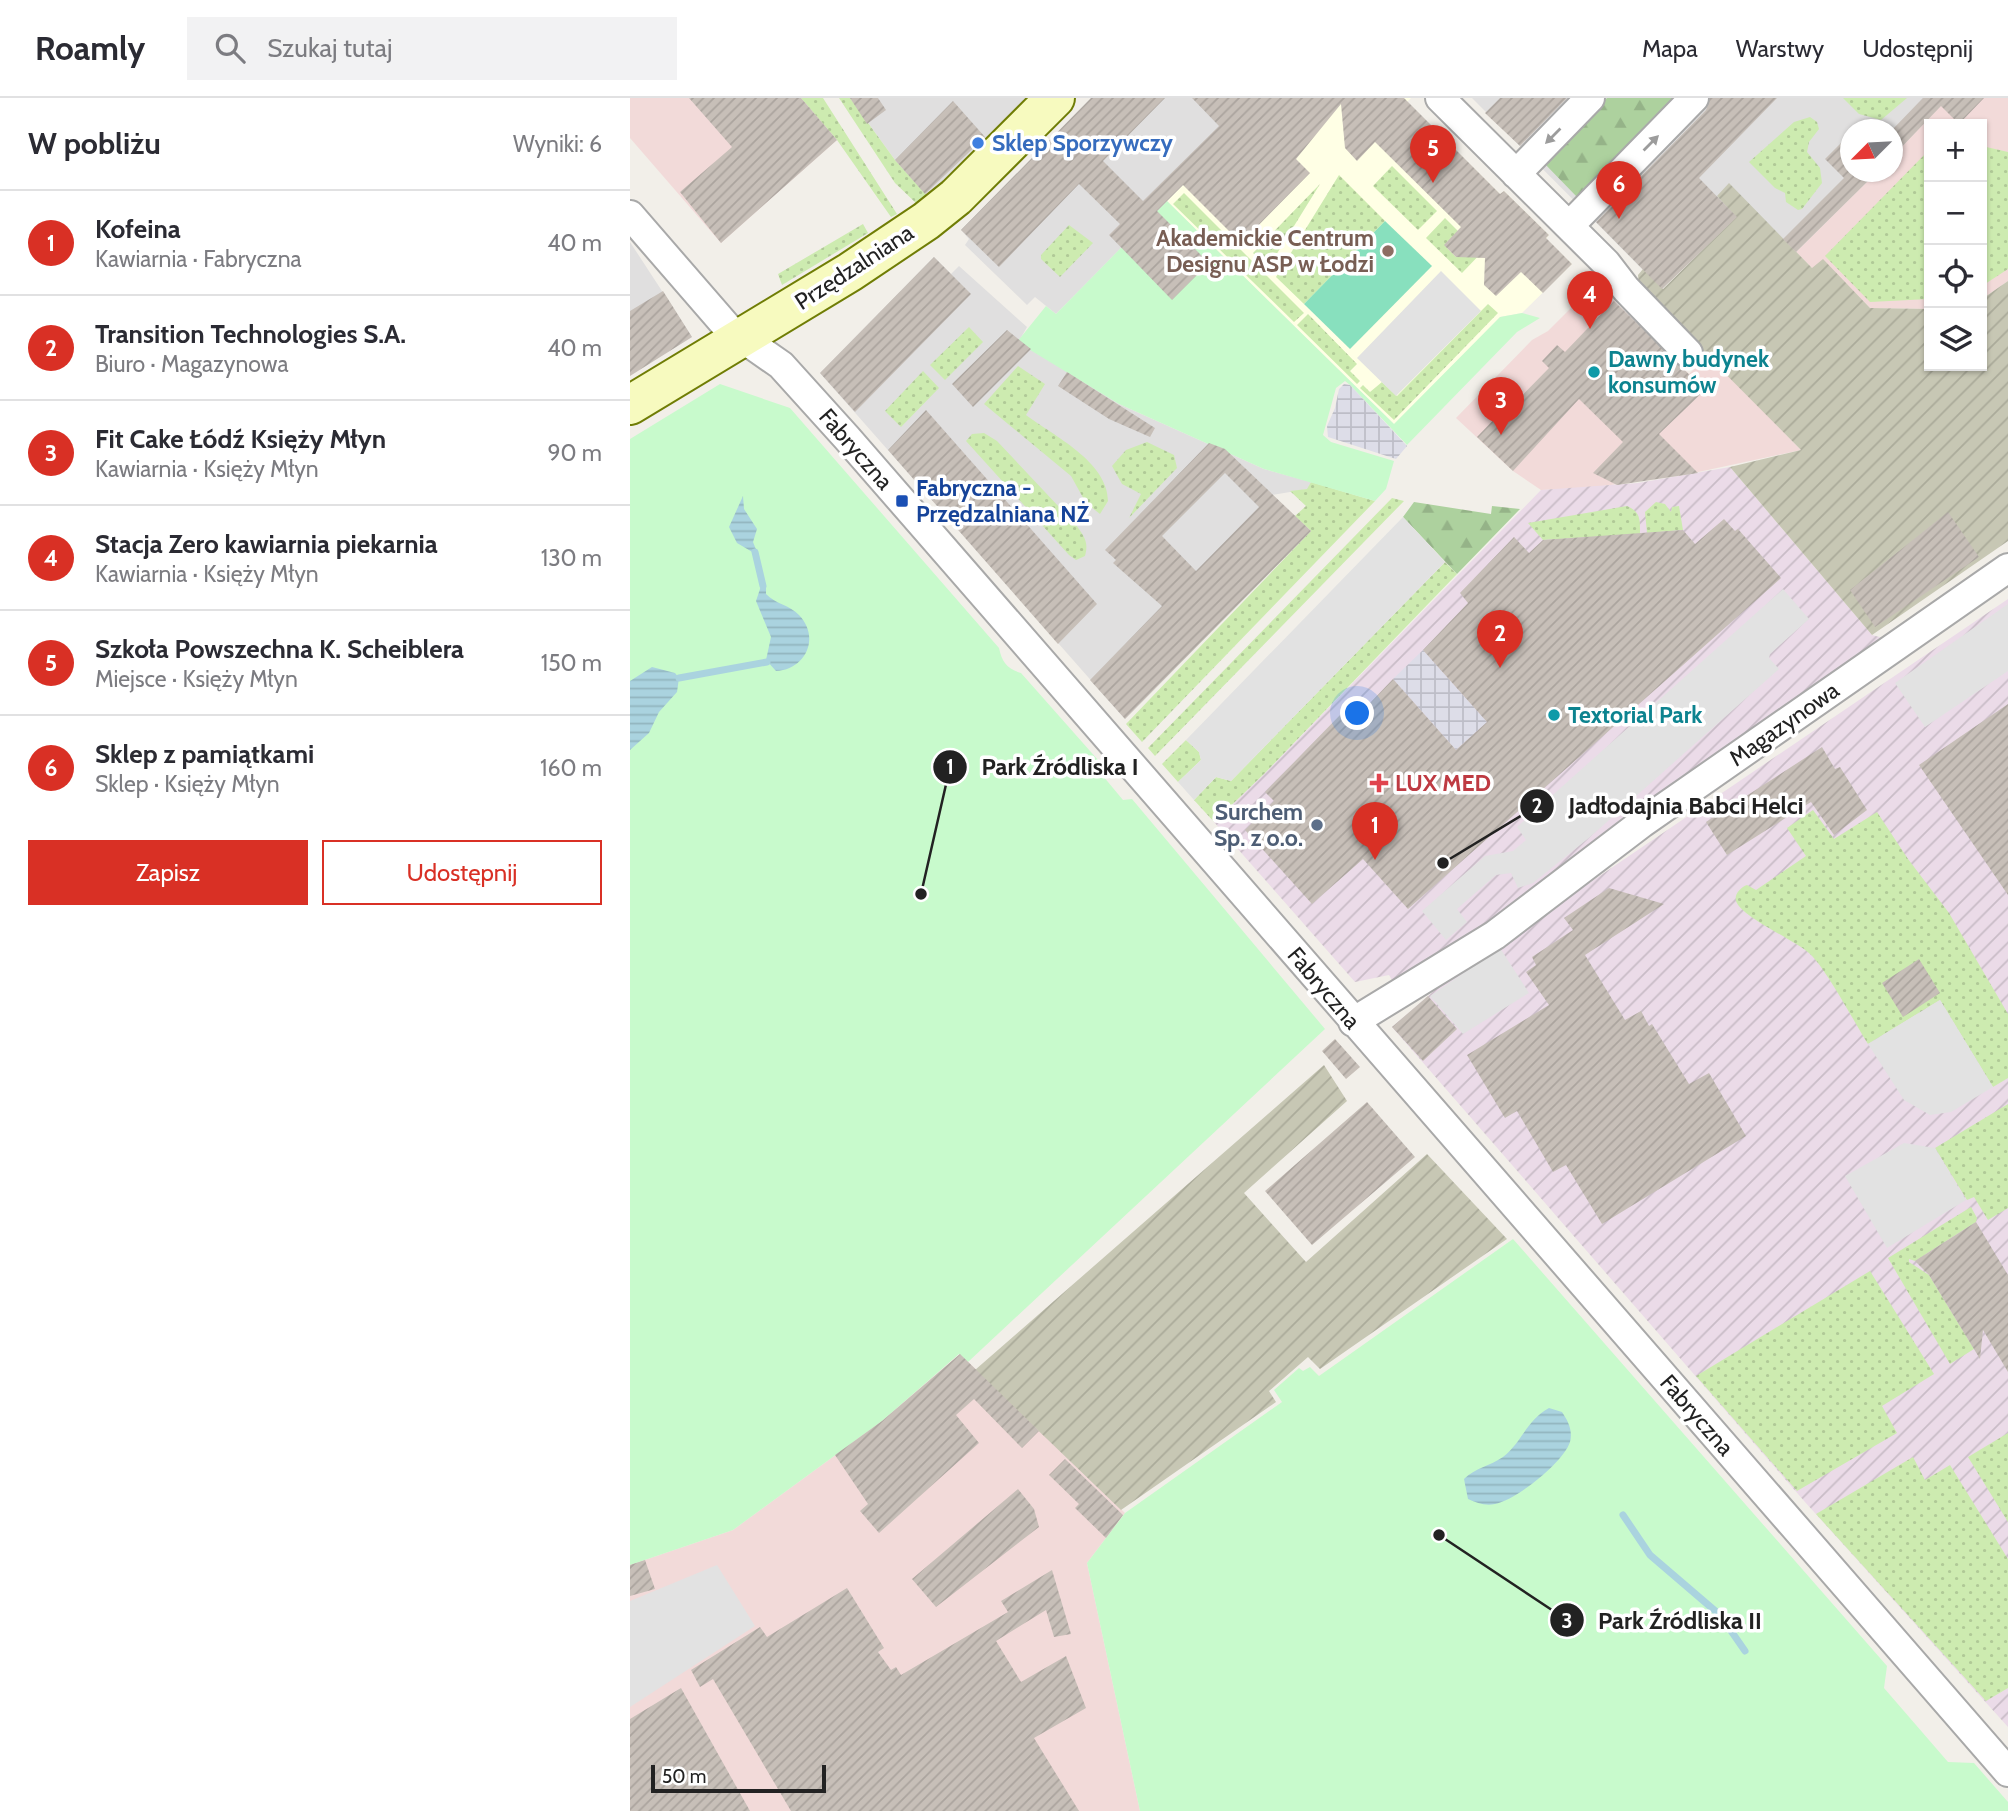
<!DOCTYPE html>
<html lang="pl">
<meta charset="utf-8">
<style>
:root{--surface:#fff;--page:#f2f2f3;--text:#2b2b33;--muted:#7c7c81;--line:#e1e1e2;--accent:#d93025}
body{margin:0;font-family:Cabin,sans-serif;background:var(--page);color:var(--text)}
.controls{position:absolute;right:21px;top:21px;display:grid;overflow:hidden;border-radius:0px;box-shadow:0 2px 5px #0004}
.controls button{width:63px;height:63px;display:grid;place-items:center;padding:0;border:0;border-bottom:2px solid var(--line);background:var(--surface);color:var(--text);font:35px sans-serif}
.compass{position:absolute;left:1210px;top:21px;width:63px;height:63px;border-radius:50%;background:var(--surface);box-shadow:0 2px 5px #0004;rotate:246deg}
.scale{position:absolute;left:21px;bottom:18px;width:175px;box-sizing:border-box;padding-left:7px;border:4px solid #222;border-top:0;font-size:19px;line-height:24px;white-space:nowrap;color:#222;-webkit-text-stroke:5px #fff;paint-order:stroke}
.you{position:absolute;left:728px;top:616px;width:24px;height:24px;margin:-18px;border:5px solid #fff;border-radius:50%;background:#1a73e8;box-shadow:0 0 0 10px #1a73e833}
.badge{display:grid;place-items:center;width:46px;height:46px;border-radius:50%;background:var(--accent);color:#fff;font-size:23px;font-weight:700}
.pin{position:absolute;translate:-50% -58px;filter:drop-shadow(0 2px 4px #0008)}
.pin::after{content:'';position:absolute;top:37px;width:24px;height:21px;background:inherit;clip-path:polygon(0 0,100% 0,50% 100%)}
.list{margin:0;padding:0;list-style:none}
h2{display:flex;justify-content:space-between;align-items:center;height:91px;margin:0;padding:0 28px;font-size:30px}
h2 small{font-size:23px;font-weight:400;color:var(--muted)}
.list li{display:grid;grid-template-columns:46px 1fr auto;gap:21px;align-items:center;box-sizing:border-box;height:105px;padding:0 28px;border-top:2px solid var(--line)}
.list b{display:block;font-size:26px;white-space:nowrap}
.list p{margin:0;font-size:23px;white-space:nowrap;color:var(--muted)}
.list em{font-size:23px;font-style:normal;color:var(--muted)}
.actions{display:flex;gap:14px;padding:21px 28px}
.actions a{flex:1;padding:16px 0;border:2px solid var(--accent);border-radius:0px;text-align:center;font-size:24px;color:var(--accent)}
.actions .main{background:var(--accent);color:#fff}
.icon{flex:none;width:38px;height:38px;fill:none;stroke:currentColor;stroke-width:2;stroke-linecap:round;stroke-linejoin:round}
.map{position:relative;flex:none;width:1378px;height:1713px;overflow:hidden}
header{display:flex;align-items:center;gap:42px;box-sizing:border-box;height:98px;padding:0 35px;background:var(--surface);border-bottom:2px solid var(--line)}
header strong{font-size:33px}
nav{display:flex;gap:38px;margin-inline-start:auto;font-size:24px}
.search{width:490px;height:63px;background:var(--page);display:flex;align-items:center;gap:18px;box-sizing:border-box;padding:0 24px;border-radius:0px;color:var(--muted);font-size:26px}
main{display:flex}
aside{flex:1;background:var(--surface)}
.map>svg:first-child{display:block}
.residential{fill:#e0dfdf}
.commercial{fill:#f2dad9}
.industrial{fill:url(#industrial-furrows)}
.education{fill:#ffffe5}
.construction{fill:url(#construction-furrows)}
.grass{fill:url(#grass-dots)}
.forest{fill:url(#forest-firs)}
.park{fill:#c8facc}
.pitch{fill:#88e0be}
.parking{fill:#e2e2e2}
.plaza{fill:url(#plaza-grid)}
.water{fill:url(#water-rules)}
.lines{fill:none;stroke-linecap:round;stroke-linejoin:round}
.stream{stroke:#aad3df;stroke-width:7}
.building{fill:url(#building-hatch);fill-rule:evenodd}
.street-casing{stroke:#a9a9a9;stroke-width:32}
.secondary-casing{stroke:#707d05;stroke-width:42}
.street{stroke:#fff;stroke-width:28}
.secondary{stroke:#f7fabf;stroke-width:38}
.oneway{fill:#9c9c9c}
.shop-dot{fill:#3f7fe0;stroke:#fff;stroke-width:2.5}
.education-dot{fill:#8d6e63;stroke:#fff;stroke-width:2.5}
.culture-dot{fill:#0f9aa8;stroke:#fff;stroke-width:2.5}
.transit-dot{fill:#1a4fb4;stroke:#fff;stroke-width:2.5}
.health-dot{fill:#e0444e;stroke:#fff;stroke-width:2.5}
.service-dot{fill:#5c6f8a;stroke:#fff;stroke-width:2.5}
.labels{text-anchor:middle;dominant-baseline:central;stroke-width:7;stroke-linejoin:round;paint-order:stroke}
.shop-label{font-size:23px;font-weight:bold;fill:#366cbe;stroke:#fff;text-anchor:start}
.education-label{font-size:23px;font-weight:bold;fill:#785e54;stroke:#fff;text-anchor:end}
.street-label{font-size:23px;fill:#222;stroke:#fff}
.culture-label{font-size:23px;font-weight:bold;fill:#0d838f;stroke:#fff;text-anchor:start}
.transit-label{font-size:23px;font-weight:bold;fill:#164399;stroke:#fff;text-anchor:start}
.health-label{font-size:23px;font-weight:bold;fill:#be3a42;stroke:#fff;text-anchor:start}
.service-label{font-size:23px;font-weight:bold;fill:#4e5e75;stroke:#fff;text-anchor:end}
.leader{fill:none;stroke:#222;stroke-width:2.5}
.callout-dot{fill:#222;stroke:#fff;stroke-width:2.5}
.mark-label{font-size:21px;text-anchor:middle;font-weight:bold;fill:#fff}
.callout-label{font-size:24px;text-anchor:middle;font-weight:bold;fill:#222;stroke:#fff;stroke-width:7;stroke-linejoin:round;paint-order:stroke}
</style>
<header>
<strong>Roamly</strong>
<div class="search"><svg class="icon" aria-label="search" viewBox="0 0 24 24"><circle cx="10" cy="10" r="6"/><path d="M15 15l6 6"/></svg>Szukaj tutaj</div>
<nav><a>Mapa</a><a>Warstwy</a><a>Udostępnij</a></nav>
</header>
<main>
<aside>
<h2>W pobliżu<small>Wyniki: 6</small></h2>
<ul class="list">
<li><span class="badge">1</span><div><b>Kofeina</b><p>Kawiarnia · Fabryczna</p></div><em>40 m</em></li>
<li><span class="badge">2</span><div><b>Transition Technologies S.A.</b><p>Biuro · Magazynowa</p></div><em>40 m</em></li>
<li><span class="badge">3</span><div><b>Fit Cake Łódź Księży Młyn</b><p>Kawiarnia · Księży Młyn</p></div><em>90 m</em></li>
<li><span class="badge">4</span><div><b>Stacja Zero kawiarnia piekarnia</b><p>Kawiarnia · Księży Młyn</p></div><em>130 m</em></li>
<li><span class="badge">5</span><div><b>Szkoła Powszechna K. Scheiblera</b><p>Miejsce · Księży Młyn</p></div><em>150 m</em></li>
<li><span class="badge">6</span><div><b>Sklep z pamiątkami</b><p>Sklep · Księży Młyn</p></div><em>160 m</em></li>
</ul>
<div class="actions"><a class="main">Zapisz</a><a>Udostępnij</a></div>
</aside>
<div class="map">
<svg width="1378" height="1713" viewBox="0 0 1378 1713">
<defs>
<pattern id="industrial-furrows" width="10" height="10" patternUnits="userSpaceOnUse" patternTransform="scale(1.75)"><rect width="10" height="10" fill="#ebdbe8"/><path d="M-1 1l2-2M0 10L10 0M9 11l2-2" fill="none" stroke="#c9bcc7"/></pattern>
<pattern id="construction-furrows" width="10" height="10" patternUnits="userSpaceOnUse" patternTransform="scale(1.75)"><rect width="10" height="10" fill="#c7c7b4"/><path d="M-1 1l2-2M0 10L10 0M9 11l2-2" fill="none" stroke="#abab9a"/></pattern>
<pattern id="grass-dots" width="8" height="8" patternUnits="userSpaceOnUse" patternTransform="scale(1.75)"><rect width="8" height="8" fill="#cdebb0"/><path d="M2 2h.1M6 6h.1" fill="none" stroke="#b0c997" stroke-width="1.8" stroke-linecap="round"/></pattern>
<pattern id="forest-firs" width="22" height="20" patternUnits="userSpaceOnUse" patternTransform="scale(1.75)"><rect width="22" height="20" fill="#add19e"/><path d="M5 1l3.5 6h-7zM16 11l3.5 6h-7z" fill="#95b388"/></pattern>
<pattern id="plaza-grid" width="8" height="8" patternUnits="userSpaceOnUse" patternTransform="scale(1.75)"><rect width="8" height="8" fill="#dddde8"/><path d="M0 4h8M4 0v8" fill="none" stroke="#bdbdc7"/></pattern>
<pattern id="water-rules" width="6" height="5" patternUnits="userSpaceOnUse" patternTransform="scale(1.75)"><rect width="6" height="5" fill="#aad3df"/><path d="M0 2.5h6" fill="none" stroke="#92b5bf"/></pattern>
<pattern id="building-hatch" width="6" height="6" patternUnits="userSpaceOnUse" patternTransform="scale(1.75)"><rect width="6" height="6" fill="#c7bfb8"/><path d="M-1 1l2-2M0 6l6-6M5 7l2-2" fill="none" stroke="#aba49e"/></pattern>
</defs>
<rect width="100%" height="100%" fill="#f2efe9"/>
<path class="residential" d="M220,0H400L300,101L265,62Z
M461,0H639L426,216L405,199L397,207L335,147L339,141L331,132Z
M842,0H1318L1263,58L1262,32H1220V74H1247L1166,154L1098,86L1107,119L1032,191Z
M0,144L62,239L0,277Z
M304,159L321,176L329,168L397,229L389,243L489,306L634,371L681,384L678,391L642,397L681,433L495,621L190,275Z"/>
<path class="commercial" d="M0,0H171L207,42L91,145L0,40Z
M1318,0H1378V183L1352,201V26H1299V211L1240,210L1193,162L1183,171L1166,154L1247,74H1262L1263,58Z
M966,185L1059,276L1078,257L1171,352L1059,376L959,390L911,392L883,373L826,320L902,242L918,233Z
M330,1256L495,1415L457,1465L510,1713H0V1467L103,1432L252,1323Z"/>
<path class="industrial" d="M1100,369L1242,537L1253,540L882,809L762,882L759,877L725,884L584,724L635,675L911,392L1008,385Z
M1378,501V1629L1175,1404L762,929L819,880Z"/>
<path class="education" d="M640,0H781L777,4L870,96L874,93L919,137L916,141L942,166L892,215L870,219L765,327L537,103Z"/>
<path class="construction" d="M1099,85L1182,170L1193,161L1240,210L1299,211V268H1352V201L1378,183V443L1242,537L1100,369L1171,352L1009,189L1008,177L1013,171L1033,191L1106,119L1087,98Z
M694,967L717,1003L614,1095L676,1164L797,1056L877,1141L690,1271L678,1259L639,1293L646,1304L491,1412L345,1272Z"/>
<path class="grass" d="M171,0H193L267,116L261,119L207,42Z
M209,0H220L265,62L300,101L287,106L265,85Z
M1213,0H1277L1251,22L1229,16Z
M1180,19L1187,24L1189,31L1179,44L1177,54L1190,70L1192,85L1172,111L1168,112L1156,104L1155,95L1145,90L1119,64L1164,24Z
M1352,48L1378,54V171L1352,188Z
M1299,52V201L1240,204L1195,158Z
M762,68L807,113L788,132L743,88Z
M709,77L755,123L674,206L646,179Z
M690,86L638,170L623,155Z
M554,95L674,215L664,224L543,106Z
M815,120L830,135L817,144V150L826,159L856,150L832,175L796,140Z
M233,126L238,135L152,187L148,176Z
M439,127L463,145L430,179L411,161V157Z
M858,206L868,215L764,322L730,290L733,287L740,294L752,284L767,298Z
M678,216L727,266L720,273L730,283L727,286L667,227Z
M339,229L353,244L315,282L300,267Z
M388,268L415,286L396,317C424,338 478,364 478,403L470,416L456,405L441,378L354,306Z
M293,273L309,290L271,329L255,313Z
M354,335L367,343L446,427C454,438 459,444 455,458L446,462L439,457L336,343L342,336Z
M517,344L544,357L547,370L499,420L511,396L492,386L482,368L496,352Z
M681,384L745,403L512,644L496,626L681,433L665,418L676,408L660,393L677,391Z
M762,400L774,403L525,658L518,650Z
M1026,404L1035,406L1041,414L1042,409L1049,408L1053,432L1017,435L1015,414Z
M997,408C1011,414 1010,422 1010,436L913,442L898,425Z
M815,464L827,476L635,675L584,724L564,702L586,679L601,683Z
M556,642L569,654L571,662L548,684L532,666Z
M1183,712L1204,741L1247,714L1278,761L1319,815L1378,916V980L1363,989L1310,902L1238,946C1224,924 1197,872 1180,856C1165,842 1111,819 1106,803C1104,796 1111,789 1117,787L1126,792L1176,758L1157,730Z
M1378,1006V1110L1358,1122L1344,1099L1337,1102L1305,1050Z
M1341,1109L1347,1120L1346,1124L1285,1163L1279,1161V1164L1299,1177L1344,1251L1320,1266L1258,1160Z
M1240,1173L1304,1276L1252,1308L1267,1335L1167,1393L1066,1278Z
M1378,1335V1424L1338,1359Z
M1283,1359L1295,1382L1320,1367L1378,1461V1590L1356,1603L1186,1416Z"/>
<path class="forest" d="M977,0H1044L947,99L914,65Z
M784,404L861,416L862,408L890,411L827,476L773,419Z"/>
<path class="park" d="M537,103L764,326L870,219L892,215L910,220L887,234L777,347L720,287L715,283L706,290L693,337L701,344L764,363L756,391L745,403L634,371L489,306L387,244L416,208L426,216Z
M90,286L160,310L369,550C372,564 377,571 391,575L468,662V672L493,702L502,701L695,931L338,1264L329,1256L252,1323L103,1432L0,1467V341Z
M883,1141L1257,1568L1254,1590L1318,1664L1344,1665L1378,1704V1713H510L457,1465L495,1415L652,1304L644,1292L669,1270L673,1273L680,1269L689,1278Z"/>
<path class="pitch" d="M755,123L802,168L720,251L674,206Z"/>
<path class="parking" d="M811,173L851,213L766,298L727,260Z
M773,419L815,464L601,683L586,679L564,702L548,684L571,662L569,654L556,642Z
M1153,491L1179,521L1140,556L1139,560L1149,571L960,739L903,785L888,790L881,775L866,777L827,811L837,824L816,842L792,813L855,758L883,753L896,742L887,729Z
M1378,506V573L1295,629L1265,585Z
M870,850L899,895L833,936L800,898Z
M1310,902L1363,989L1321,1014L1300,1017L1274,1002L1238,946Z
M1274,1045L1305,1050L1336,1102L1257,1150L1215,1078Z
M87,1467L125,1528L0,1609V1503Z"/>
<path class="plaza" d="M714,286L720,287L777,348L766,361L698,339L697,328L705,310L709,291Z
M793,552L857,624L826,652L763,581Z"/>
<path class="water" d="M113,398L114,411L127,431L123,444L127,454L124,455L107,445L99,429Z
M131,488L136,489V496C145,506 160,507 169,517C191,540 175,572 146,573L136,562L141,539L126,503Z
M22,569L45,575L49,580L47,594L29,614L19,635L0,652V583Z
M919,1310L932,1314C938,1323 943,1332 940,1344C933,1365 886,1402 865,1406C855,1408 847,1405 838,1401L834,1381C845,1370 860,1368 873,1359C892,1344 896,1323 919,1310Z"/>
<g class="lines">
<path class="stream" d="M125,454L133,488
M49,580L137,564
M993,1417L1020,1457L1090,1517L1115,1553"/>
</g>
<path class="building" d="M59,0H171L207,42L91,145L50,94L102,49Z
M220,0H248L256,12L237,26Z
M461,0H535L473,63L513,103L589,28L562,0H774L870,96L874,93L919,137L916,140L942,166L913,195L891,174L866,198L854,187L855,160L826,159L814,147L831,129L745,44L727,63L715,50L711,6L666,61L680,75L611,145L553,87L527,113L579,165L542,202L479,137L490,126L449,86L369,169L331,132Z
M870,0H937L890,48L855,15Z
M1080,0H1147L1069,80L1107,119L1032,191L966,124L1076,12Z
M1293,0H1354L1329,26L1311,8L1263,58V31Z
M323,3L355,39L295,96L265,62Z
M1221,35V74H1230L1239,82L1166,154L1153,141L1214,80L1195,61Z
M304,159L341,196L225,314L190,275Z
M33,193L62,239L0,278V213Z
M984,203L1075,292L1029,336L1068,375L987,387L963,375L993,344L949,301L883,373L847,339L871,314L873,317L919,270L912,263L927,247L935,254Z
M377,232L401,251L343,309L322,286Z
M437,274L525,330L520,339L479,321L428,288Z
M296,312L467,506L428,546L258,352Z
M579,345L595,351L681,433L495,621L460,582L532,508L483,465L486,462L475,452ZM595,375L629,409L566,473L532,438Z
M1318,414L1349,459L1245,529L1220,492Z
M1094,421L1105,433L1108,431L1151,480L778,811L733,761L682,806L615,732L644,703L635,694L711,616L720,626L763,581L826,652L857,624L793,552L838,505L830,495L884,439L899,455L913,442L1053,432L1065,446Z
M1378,606V797L1289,667Z
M1192,649L1205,671L1210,669L1237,712L1204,737L1181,704L1097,757L1076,724Z
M979,790L1034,806L955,857L995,922L1011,913L1019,928L1022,926L1059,986L1079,975L1116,1038L972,1126L936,1067L923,1074L887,1013L875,1020L837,957L919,907L896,874L906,867L902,859L943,832L934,820Z
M1289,861L1310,895L1273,919L1252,885Z
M798,898L827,931L793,963L762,929Z
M705,941L730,969L716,981L692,953Z
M737,1004L785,1059L682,1147L635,1093Z
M1346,1124L1378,1177V1274L1353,1232L1350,1261L1299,1177L1285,1163Z
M330,1256L409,1333L392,1350L344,1301L326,1317L349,1345L249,1435L230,1413L238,1406L205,1357L252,1323Z
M435,1361L493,1417L476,1440L445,1410L449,1406L419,1377Z
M388,1391L404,1411L409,1429L306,1509L282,1481Z
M15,1462L25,1491L0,1498V1467Z
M422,1472L441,1536L424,1539L416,1512L366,1543L391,1584L436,1558L456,1610L404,1640L449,1713H161L83,1581L70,1589L61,1572L130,1529L137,1539L217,1490L254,1550L248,1554L261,1572L266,1569L271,1577L378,1514L371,1503Z
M51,1590L120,1713H0V1621Z"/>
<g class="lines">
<g class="street-casing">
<path id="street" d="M810,0L976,165L996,191L1058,255
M886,76L960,0
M0,117L98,230L151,267L217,340L1378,1674
M939,128L1064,0
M723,924L865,837L1012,725L1378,470"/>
</g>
<g class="secondary-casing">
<path id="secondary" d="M0,307L220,174L296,123L326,99L425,0"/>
</g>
<use href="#street" class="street"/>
<use href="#secondary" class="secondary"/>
</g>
<defs><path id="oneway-solid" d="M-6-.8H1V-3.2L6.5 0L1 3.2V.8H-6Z" transform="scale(1.75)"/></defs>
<g class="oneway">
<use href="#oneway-solid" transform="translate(923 38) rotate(135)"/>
<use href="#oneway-solid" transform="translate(1021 45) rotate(-45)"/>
</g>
<circle class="shop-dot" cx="348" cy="45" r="7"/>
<circle class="education-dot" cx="758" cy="153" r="7"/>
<g class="culture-dot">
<circle cx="964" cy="274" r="7"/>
<circle cx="924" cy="617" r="7"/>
</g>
<rect class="transit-dot" x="265" y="396" width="14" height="14" rx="3.5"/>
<path class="health-dot" d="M745.5 674.5h7v7h7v7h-7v7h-7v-7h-7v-7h7z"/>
<circle class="service-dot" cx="687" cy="727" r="7"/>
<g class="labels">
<g class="shop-label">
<text x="362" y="45">Sklep Sporzywczy</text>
</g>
<g class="education-label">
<text x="744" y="140">Akademickie Centrum<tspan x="744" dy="26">Designu ASP w Łodzi</tspan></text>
</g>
<g class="street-label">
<text transform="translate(224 169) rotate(-33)">Przędzalniana</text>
<text transform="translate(226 351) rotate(49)">Fabryczna</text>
<text transform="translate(1154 626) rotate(-35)">Magazynowa</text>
<text transform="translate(694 890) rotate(50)">Fabryczna</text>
<text transform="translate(1067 1317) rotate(49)">Fabryczna</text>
</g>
<g class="culture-label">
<text x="978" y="261">Dawny budynek<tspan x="978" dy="26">konsumów</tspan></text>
<text x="938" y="617">Textorial Park</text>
</g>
<g class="transit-label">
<text x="286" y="390">Fabryczna -<tspan x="286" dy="26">Przędzalniana NŻ</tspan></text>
</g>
<g class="health-label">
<text x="765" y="685">LUX MED</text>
</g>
<g class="service-label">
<text x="673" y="714">Surchem<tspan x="673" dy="26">Sp. z o.o.</tspan></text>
</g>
</g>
<path class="leader" d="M291 796L320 669M813 765L907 708M809 1437L937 1522"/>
<g class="callout-dot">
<circle cx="291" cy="796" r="7"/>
<circle cx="813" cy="765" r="7"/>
<circle cx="809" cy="1437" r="7"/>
<circle cx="320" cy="669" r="18"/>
<circle cx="907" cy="708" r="18"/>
<circle cx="937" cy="1522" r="18"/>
</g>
<g class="mark-label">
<text x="320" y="676">1</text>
<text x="907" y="715">2</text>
<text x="937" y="1530">3</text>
</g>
<g class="callout-label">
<text x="430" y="677">Park Źródliska I</text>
<text x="1056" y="716">Jadłodajnia Babci Helci</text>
<text x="1050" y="1531">Park Źródliska II</text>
</g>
</svg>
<div class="controls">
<button>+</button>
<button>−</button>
<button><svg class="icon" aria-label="locate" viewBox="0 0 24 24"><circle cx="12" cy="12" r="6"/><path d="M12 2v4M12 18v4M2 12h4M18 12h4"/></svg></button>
<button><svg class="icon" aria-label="layers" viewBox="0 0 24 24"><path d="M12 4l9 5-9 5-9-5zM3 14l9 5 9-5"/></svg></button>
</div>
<svg class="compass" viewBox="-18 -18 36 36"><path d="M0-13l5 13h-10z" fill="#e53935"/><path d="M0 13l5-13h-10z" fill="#7c7c81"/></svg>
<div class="scale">50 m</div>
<div class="you"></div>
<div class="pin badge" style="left:745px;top:762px">1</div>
<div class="pin badge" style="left:870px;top:570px">2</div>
<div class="pin badge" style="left:871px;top:337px">3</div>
<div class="pin badge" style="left:960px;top:231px">4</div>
<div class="pin badge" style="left:803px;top:85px">5</div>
<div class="pin badge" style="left:989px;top:121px">6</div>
</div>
</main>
